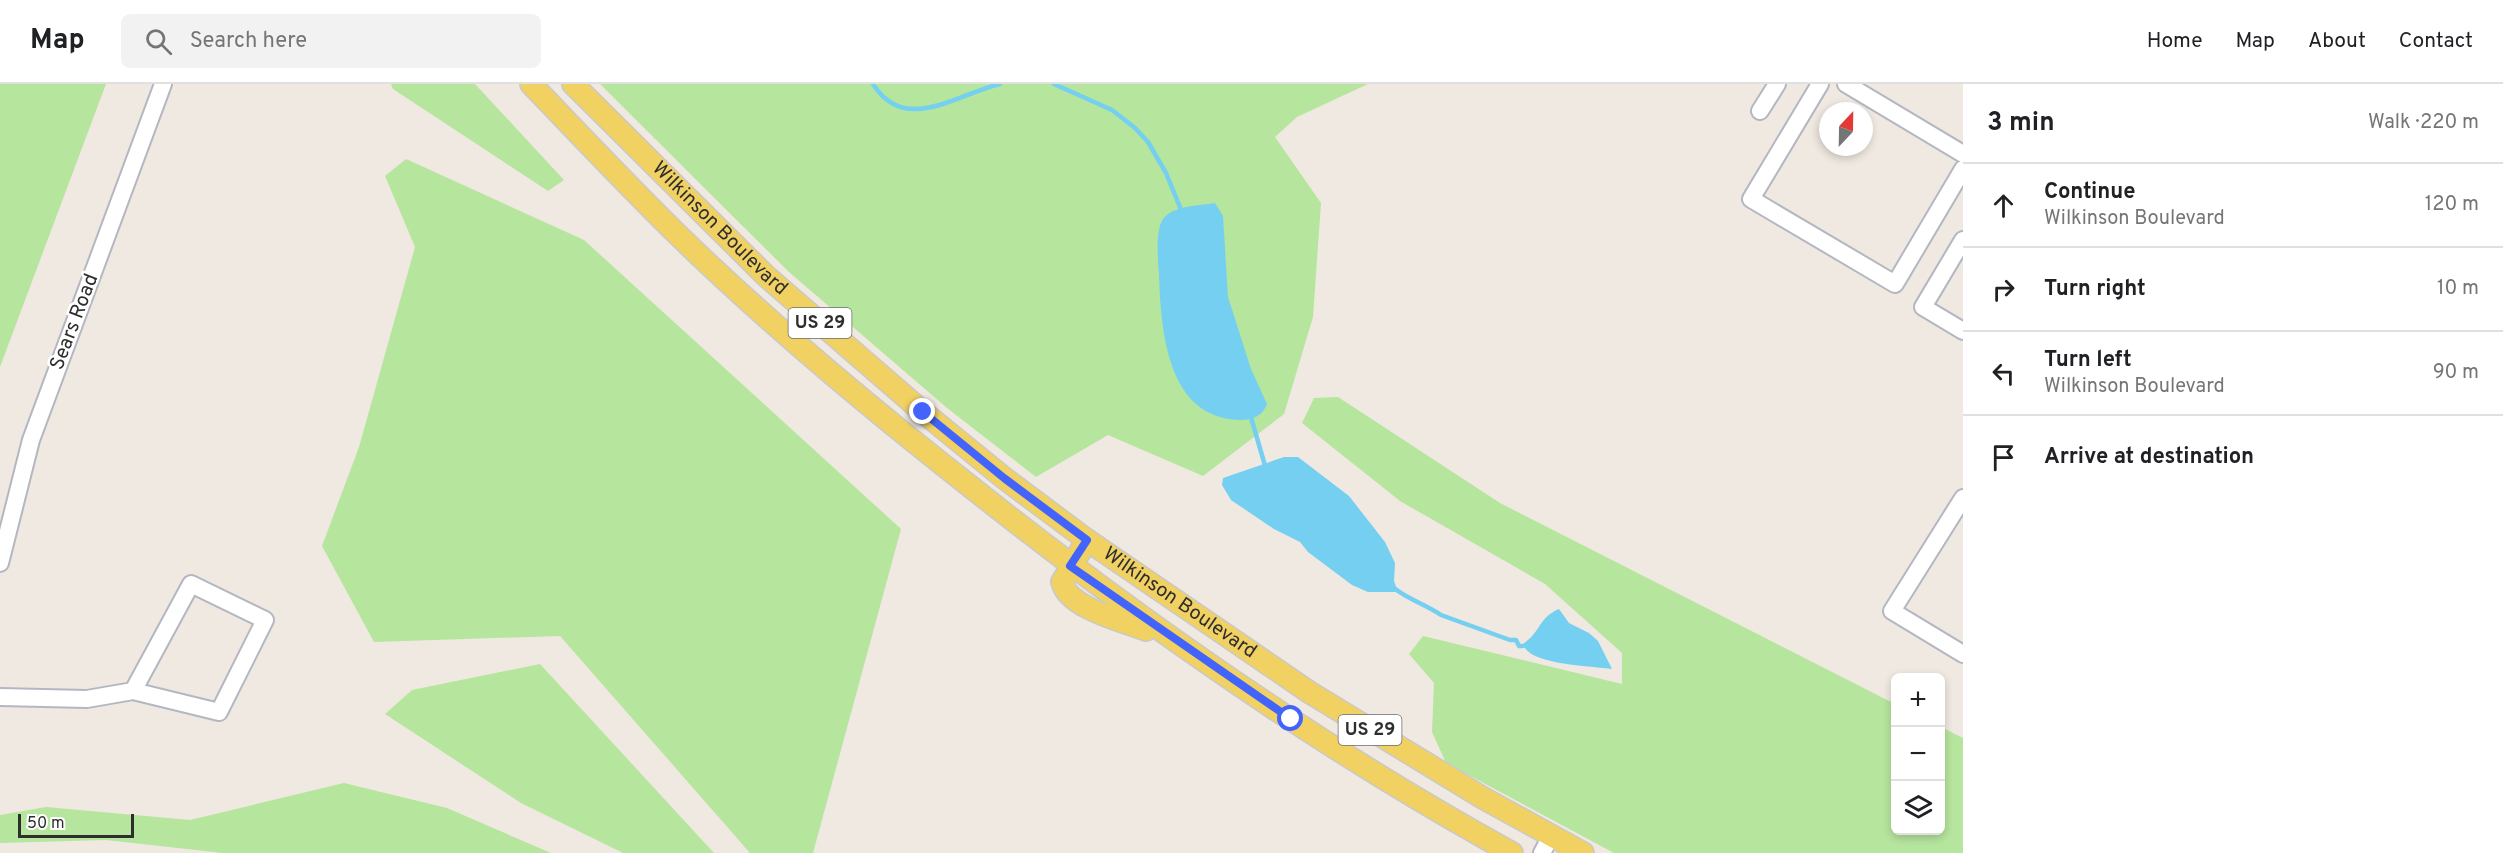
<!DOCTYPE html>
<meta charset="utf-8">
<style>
:root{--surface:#fff;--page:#f2f2f2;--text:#202124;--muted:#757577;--line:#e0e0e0}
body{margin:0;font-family:Overpass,sans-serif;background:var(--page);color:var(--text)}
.controls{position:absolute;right:18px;bottom:18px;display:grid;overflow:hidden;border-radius:9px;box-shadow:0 3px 9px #0003}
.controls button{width:54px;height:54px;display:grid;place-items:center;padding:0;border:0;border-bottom:2px solid var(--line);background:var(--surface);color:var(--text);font:30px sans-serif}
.compass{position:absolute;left:1819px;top:18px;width:54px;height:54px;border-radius:50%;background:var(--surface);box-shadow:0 3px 9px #0003;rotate:22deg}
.scale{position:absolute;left:18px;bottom:15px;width:116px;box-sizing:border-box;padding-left:6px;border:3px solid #2e2e2e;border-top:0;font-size:16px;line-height:21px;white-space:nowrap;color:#2e2e2e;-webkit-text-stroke:4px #fff;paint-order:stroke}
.stop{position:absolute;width:18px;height:18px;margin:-14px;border:4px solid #4264fb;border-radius:50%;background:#fff}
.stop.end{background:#4264fb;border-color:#fff;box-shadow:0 2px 6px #0008}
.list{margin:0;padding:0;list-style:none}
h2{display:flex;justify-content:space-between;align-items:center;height:78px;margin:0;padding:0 24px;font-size:26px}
h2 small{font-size:20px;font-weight:400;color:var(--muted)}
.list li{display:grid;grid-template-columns:39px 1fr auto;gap:18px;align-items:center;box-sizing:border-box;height:84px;padding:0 24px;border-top:2px solid var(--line)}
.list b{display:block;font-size:22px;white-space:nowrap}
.list p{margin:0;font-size:20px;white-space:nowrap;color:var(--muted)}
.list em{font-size:20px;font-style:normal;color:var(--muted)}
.icon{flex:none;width:33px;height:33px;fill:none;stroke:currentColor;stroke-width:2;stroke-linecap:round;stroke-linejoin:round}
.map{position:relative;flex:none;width:1963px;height:769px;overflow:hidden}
header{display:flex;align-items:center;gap:36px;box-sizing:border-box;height:84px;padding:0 30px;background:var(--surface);border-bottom:2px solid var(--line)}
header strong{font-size:28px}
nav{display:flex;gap:33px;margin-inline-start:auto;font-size:21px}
.search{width:420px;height:54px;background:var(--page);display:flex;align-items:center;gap:15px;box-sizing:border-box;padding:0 21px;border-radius:9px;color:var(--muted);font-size:22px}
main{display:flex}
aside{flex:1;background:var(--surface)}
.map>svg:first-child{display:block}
.green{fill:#b6e59e}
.water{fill:#75cff0}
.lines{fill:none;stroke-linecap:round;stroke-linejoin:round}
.stream{stroke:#75cff0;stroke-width:4.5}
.minor-casing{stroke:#b4b7c1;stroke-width:20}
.major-casing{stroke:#c9c9c9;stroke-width:24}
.minor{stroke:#fff;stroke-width:16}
.major{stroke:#f2d163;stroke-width:21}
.route{stroke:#4264fb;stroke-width:8}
.labels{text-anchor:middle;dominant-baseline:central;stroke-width:5;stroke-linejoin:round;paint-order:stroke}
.shield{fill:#fff;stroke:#6d6d6d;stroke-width:1.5}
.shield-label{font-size:18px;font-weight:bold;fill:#2e2e2e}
.street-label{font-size:20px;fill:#2e2e2e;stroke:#fff}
</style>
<header>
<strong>Map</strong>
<div class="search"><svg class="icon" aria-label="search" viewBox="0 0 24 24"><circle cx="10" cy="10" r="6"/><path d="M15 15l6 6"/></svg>Search here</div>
<nav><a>Home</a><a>Map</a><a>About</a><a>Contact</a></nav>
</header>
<main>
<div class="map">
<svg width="1963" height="769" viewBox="0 0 1963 769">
<rect width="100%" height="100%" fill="#efe9e1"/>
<path class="green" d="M0,0H106L0,283Z
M391,0H475L564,96L548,107L393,5Z
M600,0H1368L1297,33L1275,53L1321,119L1313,233L1284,330L1203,392L1108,351L1036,393L947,324L789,188Z
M406,75L584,156L901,445L813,769H750L560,552L374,558L322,462L359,363L415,163L385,92Z
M1338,313L1500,419L1895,620L1896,746H1940L1941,643L1963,654V769H1614L1446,679L1432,648L1434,599L1409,570L1423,552L1622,600V569L1545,500L1400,417L1302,339L1314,314Z
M540,580L714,769H623L521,719L385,630L412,606Z
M344,699L447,724L551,769H223L106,756L0,759V731L46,723L190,736Z"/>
<path class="water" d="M1215,119L1223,132L1228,213L1251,285L1267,320C1263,331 1253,336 1242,336C1166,336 1161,245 1159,190C1158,176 1155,147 1163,135C1174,121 1198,122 1215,119Z
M1284,373H1298L1349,412L1385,458L1395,479L1394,497L1398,508H1368L1352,501L1308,468L1300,458L1274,445L1231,416L1222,401L1223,394Z
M1559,525L1569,539L1589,549L1598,557L1612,585C1592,582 1536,581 1525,564L1519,562C1541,551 1537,534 1559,525Z"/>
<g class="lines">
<path class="stream" d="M873,0C905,51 957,10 1000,0
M1054,0L1112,26L1135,44L1148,58L1166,89L1182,128
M1250,330L1266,385
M1394,504C1409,516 1425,520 1441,531L1510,556H1516L1519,562H1522"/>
<g class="minor-casing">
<path id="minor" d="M1820,0L1751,115L1895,200L1963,85
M1846,0L1963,70
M1760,27L1777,0
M1963,156L1923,223L1963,247
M1963,414L1892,527L1963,570
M0,479L31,356L163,0
M0,613L87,615L133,607L219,628L265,536L191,500L133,607
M1542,769L1551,752"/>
</g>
<g class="major-casing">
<g id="major">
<path d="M531,0C579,50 626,100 676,149C769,240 869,323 971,403C1141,538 1321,664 1512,769"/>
<path id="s1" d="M573,0L766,192L923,328L1004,394L1087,456L1309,608L1483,714L1583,769"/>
<path d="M1087,456L1062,498C1068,524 1123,537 1146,546"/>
</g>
</g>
<use href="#minor" class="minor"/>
<use href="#major" class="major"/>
</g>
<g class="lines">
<path class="route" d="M923,328L1004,394L1087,456L1070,482L1291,635"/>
</g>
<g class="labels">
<g class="shield">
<rect x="788.5" y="224" width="63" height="30" rx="4.5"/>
<rect x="1338.5" y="631" width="63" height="30" rx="4.5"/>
</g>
<g class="shield-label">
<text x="820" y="239">US 29</text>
<text x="1370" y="646">US 29</text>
</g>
<g class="street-label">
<text stroke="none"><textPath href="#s1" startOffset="206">Wilkinson Boulevard</textPath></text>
<text transform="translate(75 238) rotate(-69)">Sears Road</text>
<text stroke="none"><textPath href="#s1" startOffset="800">Wilkinson Boulevard</textPath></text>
</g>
</g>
</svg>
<div class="controls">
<button>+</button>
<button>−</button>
<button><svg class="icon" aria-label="layers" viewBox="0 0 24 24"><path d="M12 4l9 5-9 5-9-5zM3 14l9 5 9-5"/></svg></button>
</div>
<svg class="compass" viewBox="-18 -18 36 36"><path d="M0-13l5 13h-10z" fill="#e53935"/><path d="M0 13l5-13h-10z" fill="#757577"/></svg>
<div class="scale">50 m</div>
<div class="stop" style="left:1291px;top:635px"></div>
<div class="stop end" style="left:923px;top:328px"></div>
</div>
<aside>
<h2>3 min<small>Walk · 220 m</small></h2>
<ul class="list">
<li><svg class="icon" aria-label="ahead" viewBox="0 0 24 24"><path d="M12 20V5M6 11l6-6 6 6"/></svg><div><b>Continue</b><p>Wilkinson Boulevard</p></div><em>120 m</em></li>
<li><svg class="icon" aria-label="right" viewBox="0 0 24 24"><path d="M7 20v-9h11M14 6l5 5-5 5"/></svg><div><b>Turn right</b></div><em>10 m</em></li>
<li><svg class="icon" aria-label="left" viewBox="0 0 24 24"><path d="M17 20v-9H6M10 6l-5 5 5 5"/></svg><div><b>Turn left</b><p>Wilkinson Boulevard</p></div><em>90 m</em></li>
<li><svg class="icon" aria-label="arrive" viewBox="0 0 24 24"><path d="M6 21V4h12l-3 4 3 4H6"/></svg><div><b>Arrive at destination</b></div></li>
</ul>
</aside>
</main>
